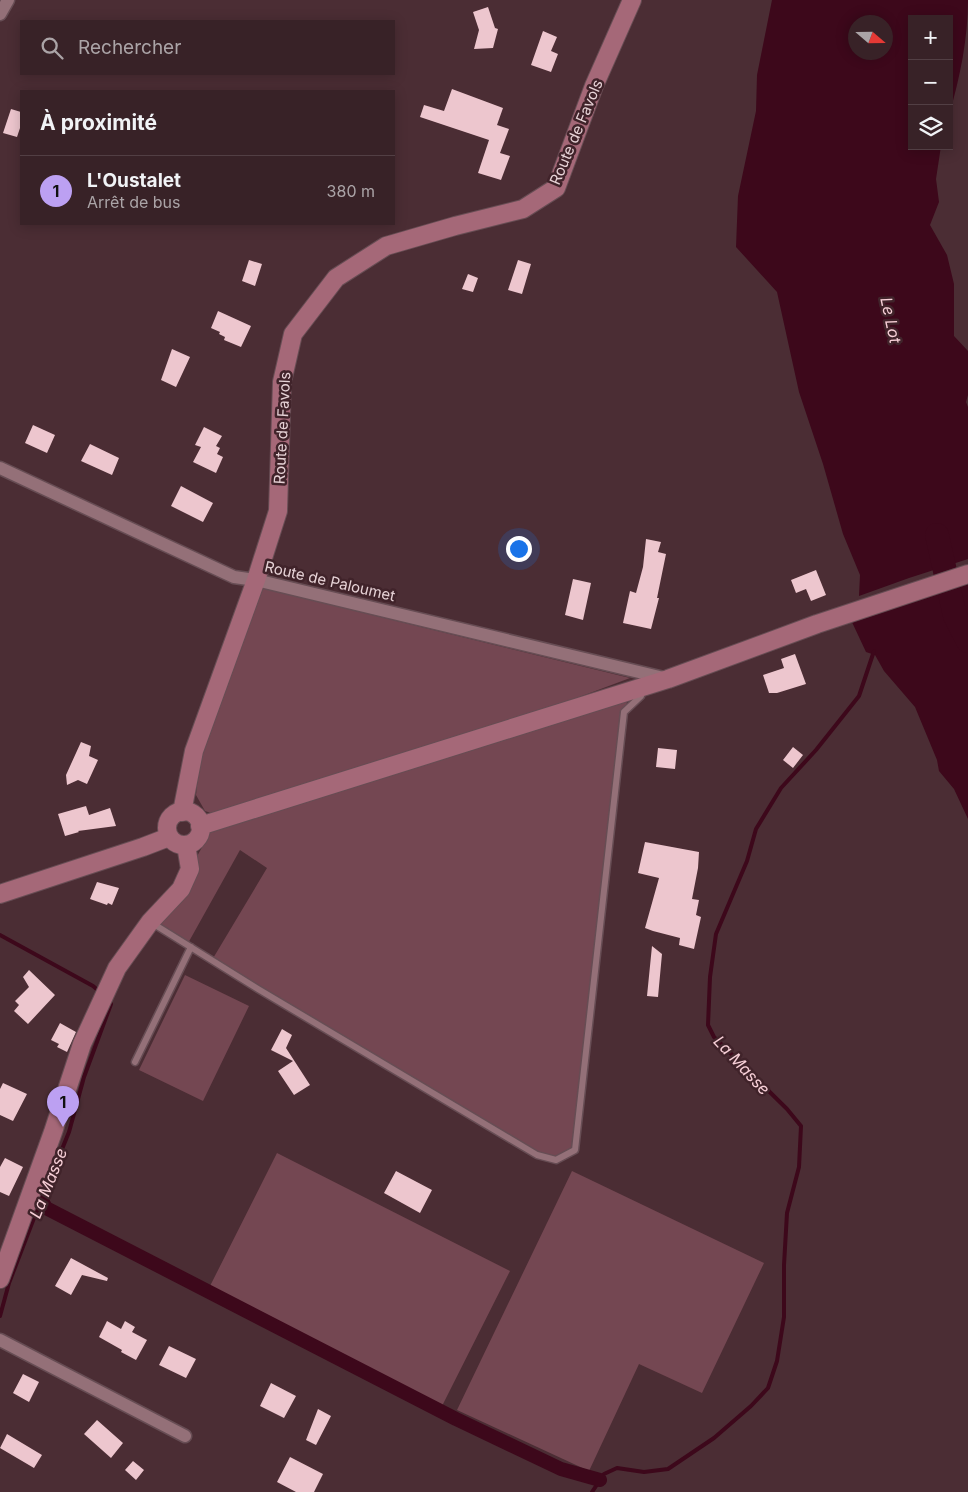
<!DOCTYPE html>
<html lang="fr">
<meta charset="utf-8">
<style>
:root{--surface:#382227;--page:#432f33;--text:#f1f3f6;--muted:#aba4a7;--line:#523f44;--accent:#bca0f2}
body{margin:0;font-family:Inter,sans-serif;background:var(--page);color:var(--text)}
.controls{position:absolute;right:15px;top:15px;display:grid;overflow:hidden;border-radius:0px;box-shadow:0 2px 12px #0003}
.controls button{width:45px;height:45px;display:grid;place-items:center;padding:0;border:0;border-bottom:1px solid var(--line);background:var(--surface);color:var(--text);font:25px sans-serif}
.compass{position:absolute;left:848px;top:15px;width:45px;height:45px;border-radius:50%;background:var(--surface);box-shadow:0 2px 12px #0003;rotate:110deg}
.you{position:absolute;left:518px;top:548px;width:18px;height:18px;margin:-12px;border:4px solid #fff;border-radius:50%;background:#1a73e8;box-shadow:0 0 0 8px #1a73e833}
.badge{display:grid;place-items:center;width:32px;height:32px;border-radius:50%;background:var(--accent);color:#111;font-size:16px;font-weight:700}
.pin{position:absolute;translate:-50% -41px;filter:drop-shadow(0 1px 2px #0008)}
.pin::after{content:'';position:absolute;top:26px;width:18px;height:15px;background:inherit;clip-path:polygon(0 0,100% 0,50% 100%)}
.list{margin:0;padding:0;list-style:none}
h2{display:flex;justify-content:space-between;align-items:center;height:65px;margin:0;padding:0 20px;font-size:21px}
h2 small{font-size:16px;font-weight:400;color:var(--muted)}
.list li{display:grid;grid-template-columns:32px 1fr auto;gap:15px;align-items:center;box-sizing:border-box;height:70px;padding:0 20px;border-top:1px solid var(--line)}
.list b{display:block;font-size:19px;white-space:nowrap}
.list p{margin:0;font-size:16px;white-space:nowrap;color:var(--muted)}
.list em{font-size:16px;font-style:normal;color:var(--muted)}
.icon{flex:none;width:28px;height:28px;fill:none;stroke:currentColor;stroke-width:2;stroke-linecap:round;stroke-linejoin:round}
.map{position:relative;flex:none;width:968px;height:1492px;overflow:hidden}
.search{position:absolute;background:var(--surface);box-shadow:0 2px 12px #0003;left:20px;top:20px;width:375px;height:55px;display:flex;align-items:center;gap:12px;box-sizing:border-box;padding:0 18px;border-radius:0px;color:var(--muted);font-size:19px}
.panel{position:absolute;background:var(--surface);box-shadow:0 2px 12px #0003;left:20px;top:90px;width:375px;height:135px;border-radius:0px}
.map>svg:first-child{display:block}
.green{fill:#744752}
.water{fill:#3d081b;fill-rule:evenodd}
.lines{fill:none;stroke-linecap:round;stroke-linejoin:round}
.stream{stroke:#3d081b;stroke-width:4}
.canal{stroke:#3d081b;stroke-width:14}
.river{stroke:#3d081b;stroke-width:24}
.building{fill:#edc6ce}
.lane-casing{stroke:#674d54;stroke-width:9}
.street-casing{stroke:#674d54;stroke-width:15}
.secondary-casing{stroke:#674d54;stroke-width:20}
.lane{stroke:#947078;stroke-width:6}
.street{stroke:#947078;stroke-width:12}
.secondary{stroke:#a56878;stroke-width:18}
.labels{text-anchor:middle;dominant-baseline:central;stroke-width:5;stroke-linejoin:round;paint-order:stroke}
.street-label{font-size:15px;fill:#e6d2d6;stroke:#40232a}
.water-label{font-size:16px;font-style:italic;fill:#f8d0d8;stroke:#40232a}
</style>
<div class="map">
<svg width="968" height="1492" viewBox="0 0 968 1492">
<rect width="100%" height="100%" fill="#4b2d34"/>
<path class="green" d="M262,588L630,678L526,717L217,815L205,811L196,795L201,748Z
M628,692L575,1150L556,1160L537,1155L212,960L267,868L240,850L187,945L150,922L190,869L216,822Z
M185,975L249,1006L203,1101L139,1070Z
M277,1153L510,1271L441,1408L208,1290Z
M572,1171L764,1263L702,1393L639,1364L589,1471L457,1410Z"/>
<path class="water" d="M772,0H968C968,38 960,78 949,115V19H912V146H941L936,179L939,202L930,225L947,255L954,284V336L968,351V395L966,402L968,407V559L909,578L859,596L860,575L843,534L823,464L799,392L777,292L736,247L738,196L756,111L757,75ZM856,22H886V52H856Z
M968,583V819L954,789L939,771L937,760L915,707L884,671L875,655L866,652L851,620Z"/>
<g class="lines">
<path class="stream" d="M0,935L93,986L100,992
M0,1316L9,1283L34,1218L69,1132L84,1077L111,1004L108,1001
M592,1492L604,1474L617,1468L644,1472L668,1469L714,1438L751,1406L768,1388L777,1361L784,1317V1265L787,1213L799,1167L801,1126L787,1109L714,1037L708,1025L710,977L716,934L747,861L756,829L781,788L816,750L859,696L874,651"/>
<path class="canal" d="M41,1199L46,1208L456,1419L561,1469L600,1480"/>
<path class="river" d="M937,535L955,616L968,641"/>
</g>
<path class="building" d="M488,7L495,28L498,29L493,48L474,49L479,30L473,12Z
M543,31L557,37L551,51L558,54L551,72L531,65Z
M452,89L503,108L497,125L509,129L500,153L510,156L501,180L478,173L489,140L420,117L424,105L444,111Z
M11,109L21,112V125L17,137L3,133Z
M249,260L262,264L255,286L242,281Z
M518,260L531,264L522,294L508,290Z
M468,274L478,278L473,292L462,289Z
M218,311L251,326L241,347L224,340L225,337L219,334L220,332L211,328Z
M172,349L190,357L176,387L161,380Z
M33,425L55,435L47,453L25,443Z
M204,427L222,436L216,446L220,448L217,454L223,457L216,473L193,462L201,447L195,445Z
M90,444L119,458L112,475L81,461Z
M181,486L213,503L203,522L171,506Z
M646,539L661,542L658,552L666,554L657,598H659L651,629L623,623L630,591L636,593L643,567Z
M816,570L826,595L811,601L806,589L796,593L791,580Z
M573,579L591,583L583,620L565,615Z
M795,654L806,684L777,693H769L763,675L784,668L781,659Z
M81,742L91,746L89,756L98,760L87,784L78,780L67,785L66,775Z
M793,747L803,755L793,768L783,760Z
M658,748L677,750L675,769L656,767Z
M86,806L89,815L110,808L116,826L78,831L79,832L65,836L58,814Z
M645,842L699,852L698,868L692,899L699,900L696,915L701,917L694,949L679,945L680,938L653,931L645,928L659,878L638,873Z
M97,882L119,888L112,905L108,903L107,905L90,899Z
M652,946L662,954L658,997L647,996Z
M29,970L55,995L28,1024L14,1011L19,1005L15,1001L29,987L23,977Z
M60,1023L76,1032L67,1052L57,1047L59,1044L51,1040Z
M282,1029L292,1035L286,1048L310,1085L294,1095L278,1071L293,1061L271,1050Z
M3,1083L27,1094L13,1121L0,1115V1089Z
M5,1158L23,1167L9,1196L0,1192V1167Z
M396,1171L432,1190L420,1213L384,1193Z
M71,1258L108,1278L107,1281L82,1275L71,1295L55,1286Z
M107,1321L121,1329L125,1321L135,1327L132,1332L147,1340L136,1360L121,1352L122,1350L99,1337Z
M169,1346L196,1359L186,1378L159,1365Z
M23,1374L39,1382L29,1402L13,1393Z
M271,1383L296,1396L284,1418L260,1406Z
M318,1409L331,1416L316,1445L306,1440Z
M97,1420L123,1443L111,1458L84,1434Z
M7,1434L42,1455L34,1468L0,1448Z
M290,1457L323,1474L314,1492H296L277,1482Z
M133,1461L144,1470L136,1480L125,1470Z"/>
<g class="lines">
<g class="lane-casing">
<path id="lane" d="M152,923L258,989L537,1155L556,1160L575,1150L624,712L641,696L642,690
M135,1062L191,947"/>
</g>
<g class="street-casing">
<path id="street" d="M0,14L8,0
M0,468L234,577L256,580L668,679
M0,1340L185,1436"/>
</g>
<g class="secondary-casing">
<path id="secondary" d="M167 828a17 17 0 1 1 34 0a17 17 0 1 1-34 0Z
M182,812L194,751L256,580L278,511L282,382L293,334L336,278L386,246L455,226L523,209L556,188L594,86L632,0
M200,826L668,679L817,624L968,574
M0,894L143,847L169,837
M0,1279L53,1132L82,1044L117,968L150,922L181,889L190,869L186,845"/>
</g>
<use href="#lane" class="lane"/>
<use href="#street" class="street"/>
<use href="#secondary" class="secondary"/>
</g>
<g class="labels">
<g class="street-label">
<text transform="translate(576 132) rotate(-67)">Route de Favols</text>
<text transform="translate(282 428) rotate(-87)">Route de Favols</text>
<text transform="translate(330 581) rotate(13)">Route de Paloumet</text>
</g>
<g class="water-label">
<text transform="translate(891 320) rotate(78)">Le Lot</text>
<text transform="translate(742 1065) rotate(47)">La Masse</text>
<text transform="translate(48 1183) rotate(-68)">La Masse</text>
</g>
</g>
</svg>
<div class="controls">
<button>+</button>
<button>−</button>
<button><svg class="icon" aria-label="layers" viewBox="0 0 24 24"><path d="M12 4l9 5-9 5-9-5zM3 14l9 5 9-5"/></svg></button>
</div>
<svg class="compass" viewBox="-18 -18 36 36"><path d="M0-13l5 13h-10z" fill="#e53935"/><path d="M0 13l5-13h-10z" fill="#aba4a7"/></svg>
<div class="you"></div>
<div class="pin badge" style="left:63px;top:1127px">1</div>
<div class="search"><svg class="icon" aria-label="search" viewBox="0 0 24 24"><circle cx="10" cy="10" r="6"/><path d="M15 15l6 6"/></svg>Rechercher</div>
<section class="panel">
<h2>À proximité<small></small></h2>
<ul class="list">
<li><span class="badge">1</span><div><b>L'Oustalet</b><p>Arrêt de bus</p></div><em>380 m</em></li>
</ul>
</section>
</div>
